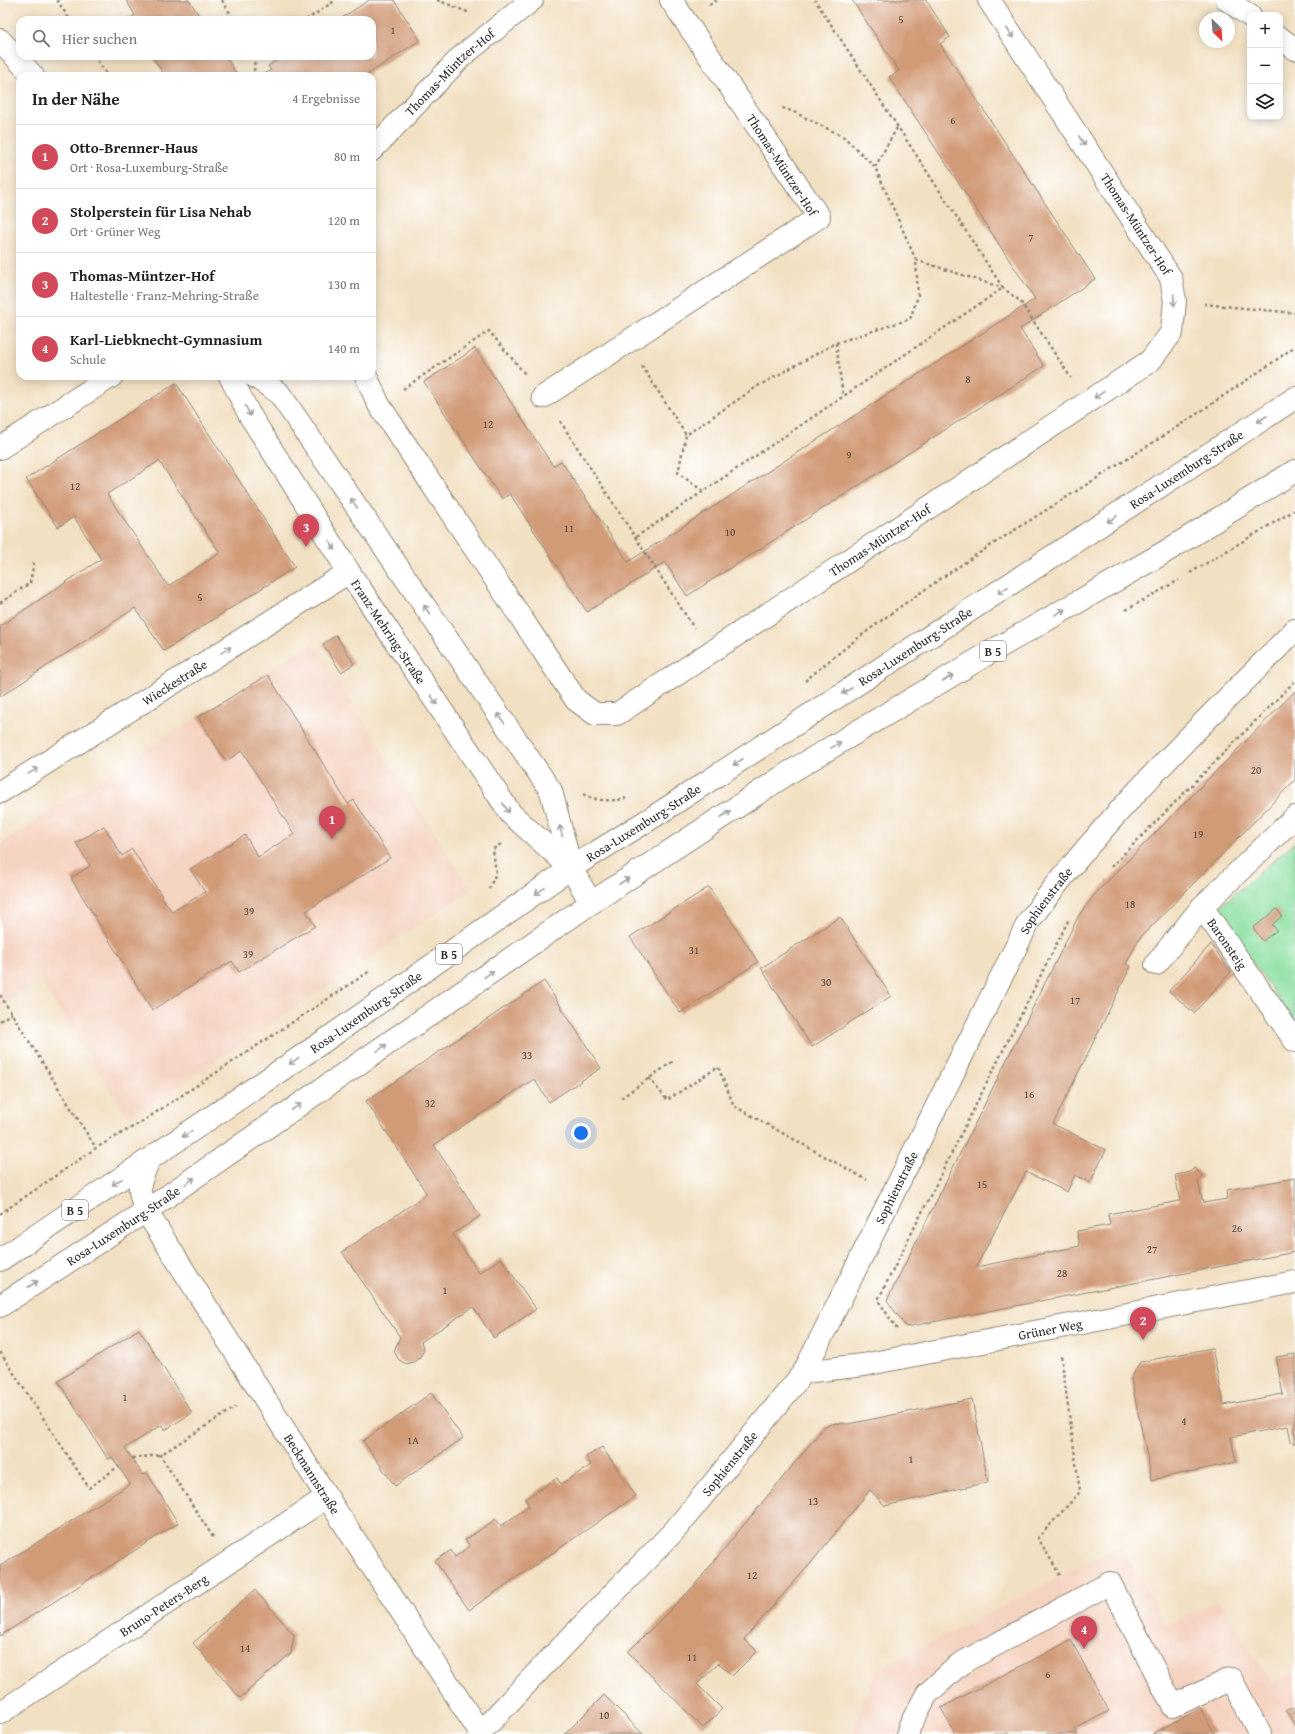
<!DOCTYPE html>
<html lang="de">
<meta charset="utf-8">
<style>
:root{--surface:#fff;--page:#f2f2f2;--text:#222;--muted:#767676;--line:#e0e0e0;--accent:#d1495b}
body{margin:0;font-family:"Gentium Book Plus",serif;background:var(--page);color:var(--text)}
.controls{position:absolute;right:12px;top:12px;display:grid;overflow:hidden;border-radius:8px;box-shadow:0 2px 10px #0003}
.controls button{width:36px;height:36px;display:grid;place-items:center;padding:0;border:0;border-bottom:1px solid var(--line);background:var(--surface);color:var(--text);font:20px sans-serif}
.compass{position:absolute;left:1199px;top:12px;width:36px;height:36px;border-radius:50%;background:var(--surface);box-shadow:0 2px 10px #0003;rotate:155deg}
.you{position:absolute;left:581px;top:1133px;width:14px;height:14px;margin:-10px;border:3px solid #fff;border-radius:50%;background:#1a73e8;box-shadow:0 0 0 6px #1a73e833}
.badge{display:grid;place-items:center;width:26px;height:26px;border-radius:50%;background:var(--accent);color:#fff;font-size:13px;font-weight:700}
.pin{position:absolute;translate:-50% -33px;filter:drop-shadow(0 1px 2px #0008)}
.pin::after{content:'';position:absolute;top:21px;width:14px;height:12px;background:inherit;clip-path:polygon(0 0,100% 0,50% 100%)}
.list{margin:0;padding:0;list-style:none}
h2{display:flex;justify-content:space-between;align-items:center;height:52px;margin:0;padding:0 16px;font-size:17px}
h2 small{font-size:13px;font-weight:400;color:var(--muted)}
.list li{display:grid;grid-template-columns:26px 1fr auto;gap:12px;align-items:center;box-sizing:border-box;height:64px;padding:0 16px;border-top:1px solid var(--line)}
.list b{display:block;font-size:15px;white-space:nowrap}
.list p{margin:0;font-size:13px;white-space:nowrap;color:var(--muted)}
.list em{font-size:13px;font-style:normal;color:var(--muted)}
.icon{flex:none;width:22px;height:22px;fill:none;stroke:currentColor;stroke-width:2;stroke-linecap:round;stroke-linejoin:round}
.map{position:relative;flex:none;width:1295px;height:1734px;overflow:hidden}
.search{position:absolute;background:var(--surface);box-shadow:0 2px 10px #0003;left:16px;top:16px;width:360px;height:44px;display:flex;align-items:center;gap:10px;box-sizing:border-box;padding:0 14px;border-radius:12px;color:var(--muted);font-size:15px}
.panel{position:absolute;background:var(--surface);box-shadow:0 2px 10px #0003;left:16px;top:72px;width:360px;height:308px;border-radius:12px}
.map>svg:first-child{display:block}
.built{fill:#f5d3c1}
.green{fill:#8bdfa1;stroke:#5b8566}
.building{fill:#d29b78;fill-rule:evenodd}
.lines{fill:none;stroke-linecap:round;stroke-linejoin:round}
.minor-casing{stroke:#8e8676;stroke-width:24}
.major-casing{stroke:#8e8676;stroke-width:24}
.path{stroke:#8e8676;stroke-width:2.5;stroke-dasharray:3 3;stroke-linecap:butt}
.minor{stroke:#fff;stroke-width:22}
.major{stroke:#fff;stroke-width:22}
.oneway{stroke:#a0a0a0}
.labels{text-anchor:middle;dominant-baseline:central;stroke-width:3;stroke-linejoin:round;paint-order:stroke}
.number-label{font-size:11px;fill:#55473e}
.shield{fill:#fff;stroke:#6b6b6b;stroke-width:1}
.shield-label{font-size:12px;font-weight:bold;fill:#2b2b2b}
.street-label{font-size:13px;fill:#2b2b2b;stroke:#fff}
</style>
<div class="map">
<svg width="1295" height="1734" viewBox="0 0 1295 1734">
<rect width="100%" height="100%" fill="#fff"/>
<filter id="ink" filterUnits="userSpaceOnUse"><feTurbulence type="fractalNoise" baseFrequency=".025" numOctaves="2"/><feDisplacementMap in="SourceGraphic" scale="8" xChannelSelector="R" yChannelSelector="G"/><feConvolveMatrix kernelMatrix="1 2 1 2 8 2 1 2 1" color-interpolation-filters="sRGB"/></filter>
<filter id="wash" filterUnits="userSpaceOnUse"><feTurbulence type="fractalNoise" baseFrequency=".012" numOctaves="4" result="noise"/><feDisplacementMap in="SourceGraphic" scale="16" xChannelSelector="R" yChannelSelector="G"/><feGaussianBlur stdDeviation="0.9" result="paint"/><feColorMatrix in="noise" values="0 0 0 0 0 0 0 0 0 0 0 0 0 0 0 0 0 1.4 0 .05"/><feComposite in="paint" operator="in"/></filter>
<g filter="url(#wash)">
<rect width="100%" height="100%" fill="#f2e0c2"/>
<path class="built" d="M313,642L471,890L129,1119L40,980L0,1007V844Z
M1122,1545L1166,1626L1219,1600L1271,1683L1295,1671V1734H852L875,1671Z"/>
<path class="green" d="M1295,842V1023L1216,910Z"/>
<g id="blocks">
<path class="building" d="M126,0H189L202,20H127L135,15Z
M369,0H394L420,40L365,76H261L271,70L268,66L284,56H372V20H339Z
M852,0H926L950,37L940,44L1095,279L1020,329L1044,366L687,596L665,562L587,612L510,494L502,499L424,382L475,348L553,466L561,461L628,562L1035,299L889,77L899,71Z
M152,56H225L238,76H165Z
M176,383L295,567L164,651L135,608L0,697V626L101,559L74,517L58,527L26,479ZM159,461L220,553L168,586L107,494Z
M336,635L354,664L341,672L323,644Z
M268,675L348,804L354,800L390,858L306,911L315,926L239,972L232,961L152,1010L71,878L90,866L76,843L104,826L122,856L132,849L172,912L205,892L190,869L245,835L258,857L294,834L242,751L226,761L198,717Z
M1295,691V780L1139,939L1126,964L1131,966L1053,1124L1106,1150L1090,1183L1075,1175L1067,1192L1026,1172L976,1267L1080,1246L1077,1231L1110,1225L1108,1214L1180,1201L1175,1175L1190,1172L1194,1168L1203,1176L1198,1181L1203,1203L1227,1199L1226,1190L1295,1178V1252L906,1327L887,1300L1079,915L1095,894Z
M709,887L758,962L680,1013L630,937Z
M1277,909L1282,916L1272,925L1277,930L1263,941L1253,928Z
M840,917L891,996L812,1047L761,968Z
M1211,944L1231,972L1194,1013L1169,991Z
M544,981L601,1068L549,1102L534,1079L434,1145L480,1216L453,1234L479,1273L501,1258L536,1309L494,1338L473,1307L421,1342L424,1350L420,1357L414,1362L406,1364L399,1360L394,1351L400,1337L342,1252L427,1194L366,1101Z
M139,1329L192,1413L165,1430L162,1425L125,1448L143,1475L147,1473L178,1523L0,1636V1566L130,1484L112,1457L108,1459L58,1381Z
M1212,1348L1224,1405L1283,1394L1276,1357L1295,1354V1444L1291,1441L1288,1426L1231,1437L1236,1462L1152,1480L1131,1379L1140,1362Z
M431,1393L463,1438L395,1486L363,1441Z
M972,1399L988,1482L885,1506L870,1490L811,1563L744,1639L757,1651L732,1676L719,1663L697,1684L722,1709L703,1728L628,1652L693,1587L825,1426L836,1423L848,1424Z
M602,1447L636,1496L469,1610L435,1561L451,1550L455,1557L470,1546L465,1540L496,1519L501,1526L529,1506L525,1499L557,1478L561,1484L591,1465L586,1457Z
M255,1590L294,1635L291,1653L240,1698L193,1643Z
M1071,1640L1109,1711L1075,1729L1078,1734H955L941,1708Z
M604,1695L643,1734H565Z
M1295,1706V1726L1286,1710Z
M1201,1708L1215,1734H1152Z"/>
</g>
</g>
<g filter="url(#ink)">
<use href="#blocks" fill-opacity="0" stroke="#8e8676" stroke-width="1"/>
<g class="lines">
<g class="minor-casing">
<g id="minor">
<path d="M0,40L33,76"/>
<path id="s1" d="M372,150L462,56L532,0"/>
<path id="s2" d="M230,376L249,414L349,572L511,814L571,868"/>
<path d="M254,376L279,393L551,791L571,868L591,903"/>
<path id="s3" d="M366,376L379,405L576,700L595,714H617L1150,361L1172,332L1175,301L1171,278L989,0"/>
<path d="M543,397L819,217L671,0"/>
<path d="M0,448L112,376"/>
<path id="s4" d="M0,792L349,572"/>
<path d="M1202,907L1295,817"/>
<path id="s5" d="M1156,964L1202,907L1295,1041"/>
<path id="s6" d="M146,1211L327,1497L481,1734"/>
<path id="s7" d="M804,1372L863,1365L1295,1282"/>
<path id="s8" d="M0,1713L327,1497"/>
<path id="s9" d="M479,1734L548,1661L675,1530L804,1372L1029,921C1106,815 1203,724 1295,630"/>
<path d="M908,1734L909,1727L927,1694L960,1664L1110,1583L1173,1706L1231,1679L1260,1734"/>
</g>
</g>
<g class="major-casing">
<g id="major">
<path d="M1227,0L1250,16"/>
<path d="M1280,38L1295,49"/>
<path d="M146,1211C136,1187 139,1183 149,1160"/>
<path id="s10" d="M0,1260L327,1039L571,868L661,812L1295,398"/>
<path id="s11" d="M0,1306L146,1211L591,903L790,772L994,650L1165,552L1295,471"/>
</g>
</g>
<path class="path" d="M57,0L70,20
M222,0L234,20
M437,0L470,13
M709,5L717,0
M306,20L336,0
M94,56L108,76
M255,56L254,71L258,76
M875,167L898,126
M916,260L1003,288L1020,301L1071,378
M1204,304L1295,313
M836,343L843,396
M642,366L686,435
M403,389L489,331L525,374
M560,421L694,628
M703,491L678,473L686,435L758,386L836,343L910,319L918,296L916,260L875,167L844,137L794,112L780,107
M636,537L1003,288L815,0
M1190,573L1295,510
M0,603L30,583L34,562
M1126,610L1179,580
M805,681C930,574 1077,495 1213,403C1240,384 1269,366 1295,346
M583,794C596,801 611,802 626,798
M1111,867L1295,681
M489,889L496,873L493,849L501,844
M0,995L96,1148
M0,1021L12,1013
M649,1078L667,1100L718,1067L734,1106L867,1180
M621,1098L675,1060
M0,1214L96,1148L143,1121L370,971
M897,1329L878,1300L1069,919
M0,1352L89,1488L119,1466
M1061,1356L1080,1492L1038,1538L1061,1577
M132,1458L160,1455
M213,1537L160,1455L236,1407"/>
<use href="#minor" class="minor"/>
<use href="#major" class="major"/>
</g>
<defs><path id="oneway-shaft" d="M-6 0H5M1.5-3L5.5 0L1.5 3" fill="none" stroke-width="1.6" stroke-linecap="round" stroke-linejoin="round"/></defs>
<g class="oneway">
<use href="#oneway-shaft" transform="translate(1010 33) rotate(57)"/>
<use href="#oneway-shaft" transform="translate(1082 141) rotate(57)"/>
<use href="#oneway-shaft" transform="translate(1174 300) rotate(87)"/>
<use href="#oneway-shaft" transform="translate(1099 395) rotate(146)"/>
<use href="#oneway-shaft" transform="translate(248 411) rotate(62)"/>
<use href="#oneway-shaft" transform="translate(1262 419) rotate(147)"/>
<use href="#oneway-shaft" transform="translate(354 503) rotate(-124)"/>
<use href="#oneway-shaft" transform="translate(1112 519) rotate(147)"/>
<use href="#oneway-shaft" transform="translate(332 545) rotate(58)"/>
<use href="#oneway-shaft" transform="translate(1003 590) rotate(147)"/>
<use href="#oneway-shaft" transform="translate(427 610) rotate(-124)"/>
<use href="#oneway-shaft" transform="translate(1060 612) rotate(-30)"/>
<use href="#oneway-shaft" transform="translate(226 650) rotate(-32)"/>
<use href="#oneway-shaft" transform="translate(948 678) rotate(-31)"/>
<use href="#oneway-shaft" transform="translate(847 691) rotate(147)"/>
<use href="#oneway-shaft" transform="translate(434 700) rotate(56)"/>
<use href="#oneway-shaft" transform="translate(501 718) rotate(-124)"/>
<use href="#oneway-shaft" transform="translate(836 745) rotate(-31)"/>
<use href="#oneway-shaft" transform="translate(738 762) rotate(147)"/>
<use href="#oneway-shaft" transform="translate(33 771) rotate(-32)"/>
<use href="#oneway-shaft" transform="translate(506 808) rotate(56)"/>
<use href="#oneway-shaft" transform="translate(726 814) rotate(-33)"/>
<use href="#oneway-shaft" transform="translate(561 831) rotate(-105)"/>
<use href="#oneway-shaft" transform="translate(624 881) rotate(-33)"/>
<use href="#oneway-shaft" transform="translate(540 891) rotate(145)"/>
<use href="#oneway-shaft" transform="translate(489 974) rotate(-35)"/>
<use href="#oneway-shaft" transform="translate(382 1048) rotate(-35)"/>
<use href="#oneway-shaft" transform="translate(294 1061) rotate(146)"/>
<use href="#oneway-shaft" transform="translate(296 1107) rotate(-34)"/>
<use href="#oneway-shaft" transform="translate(187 1134) rotate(146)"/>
<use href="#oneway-shaft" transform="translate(190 1181) rotate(-35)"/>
<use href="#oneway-shaft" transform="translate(117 1182) rotate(146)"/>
<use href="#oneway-shaft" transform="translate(33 1284) rotate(-33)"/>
</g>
</g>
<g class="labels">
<g class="number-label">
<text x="901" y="19">5</text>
<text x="393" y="30">1</text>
<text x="953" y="120">6</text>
<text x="1031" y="237">7</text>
<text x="968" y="379">8</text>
<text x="488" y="424">12</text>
<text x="849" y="455">9</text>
<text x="75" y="486">12</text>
<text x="569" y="528">11</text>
<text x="730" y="532">10</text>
<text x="200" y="597">5</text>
<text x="1256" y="770">20</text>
<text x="1198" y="834">19</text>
<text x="1130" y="904">18</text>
<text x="249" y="911">39</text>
<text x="694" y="950">31</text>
<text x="248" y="954">39</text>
<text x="826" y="982">30</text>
<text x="1075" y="1000">17</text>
<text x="527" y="1055">33</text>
<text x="1029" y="1094">16</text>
<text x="430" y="1103">32</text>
<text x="982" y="1184">15</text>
<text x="1237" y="1228">26</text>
<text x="1152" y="1249">27</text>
<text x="1062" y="1273">28</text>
<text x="445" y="1290">1</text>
<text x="125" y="1397">1</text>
<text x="1184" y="1421">4</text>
<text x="413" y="1440">1A</text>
<text x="911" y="1459">1</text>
<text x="813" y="1501">13</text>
<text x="752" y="1575">12</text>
<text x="245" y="1648">14</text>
<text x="692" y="1657">11</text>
<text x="1048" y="1674">6</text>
<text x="604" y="1715">10</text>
</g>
<g class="shield">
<rect x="980" y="641" width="26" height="20" rx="3"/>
<rect x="436" y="944" width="26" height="20" rx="3"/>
<rect x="62" y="1200" width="26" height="20" rx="3"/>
</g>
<g class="shield-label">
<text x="993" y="651">B 5</text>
<text x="449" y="954">B 5</text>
<text x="75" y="1210">B 5</text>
</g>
<g class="street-label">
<text stroke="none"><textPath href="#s1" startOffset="110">Thomas-Müntzer-Hof</textPath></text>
<text transform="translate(782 165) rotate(57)">Thomas-Müntzer-Hof</text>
<text transform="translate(1136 224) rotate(57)">Thomas-Müntzer-Hof</text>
<text stroke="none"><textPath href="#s10" startOffset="1426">Rosa-Luxemburg-Straße</textPath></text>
<text stroke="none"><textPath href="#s3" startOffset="747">Thomas-Müntzer-Hof</textPath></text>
<text stroke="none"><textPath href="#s2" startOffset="301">Franz-Mehring-Straße</textPath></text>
<text stroke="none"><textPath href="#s10" startOffset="1102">Rosa-Luxemburg-Straße</textPath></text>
<text stroke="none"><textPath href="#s4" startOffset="206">Wieckestraße</textPath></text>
<text stroke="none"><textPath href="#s10" startOffset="778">Rosa-Luxemburg-Straße</textPath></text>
<text stroke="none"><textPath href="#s9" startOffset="1017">Sophienstraße</textPath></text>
<text stroke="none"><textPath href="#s5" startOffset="118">Baronsteig</textPath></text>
<text stroke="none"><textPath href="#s10" startOffset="442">Rosa-Luxemburg-Straße</textPath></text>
<text stroke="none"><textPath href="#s9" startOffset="693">Sophienstraße</textPath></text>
<text stroke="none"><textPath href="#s11" startOffset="147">Rosa-Luxemburg-Straße</textPath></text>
<text stroke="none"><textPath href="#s7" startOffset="250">Grüner Weg</textPath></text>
<text stroke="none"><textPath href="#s9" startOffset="369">Sophienstraße</textPath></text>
<text stroke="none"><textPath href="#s6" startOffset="311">Beckmannstraße</textPath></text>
<text stroke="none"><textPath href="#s8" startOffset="196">Bruno-Peters-Berg</textPath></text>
</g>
</g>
</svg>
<div class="controls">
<button>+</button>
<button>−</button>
<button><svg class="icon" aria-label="layers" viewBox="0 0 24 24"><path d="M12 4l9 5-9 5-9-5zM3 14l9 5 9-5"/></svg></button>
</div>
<svg class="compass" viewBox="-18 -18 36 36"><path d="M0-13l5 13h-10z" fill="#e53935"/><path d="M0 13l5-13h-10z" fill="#767676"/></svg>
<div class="you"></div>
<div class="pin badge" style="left:332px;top:839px">1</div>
<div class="pin badge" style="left:1143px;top:1340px">2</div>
<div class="pin badge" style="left:306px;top:547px">3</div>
<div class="pin badge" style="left:1084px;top:1649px">4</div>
<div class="search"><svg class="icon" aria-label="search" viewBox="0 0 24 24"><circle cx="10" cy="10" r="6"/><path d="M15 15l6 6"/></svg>Hier suchen</div>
<section class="panel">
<h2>In der Nähe<small>4 Ergebnisse</small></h2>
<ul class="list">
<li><span class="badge">1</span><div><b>Otto-Brenner-Haus</b><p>Ort · Rosa-Luxemburg-Straße</p></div><em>80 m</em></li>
<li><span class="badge">2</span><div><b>Stolperstein für Lisa Nehab</b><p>Ort · Grüner Weg</p></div><em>120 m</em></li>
<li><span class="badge">3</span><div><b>Thomas-Müntzer-Hof</b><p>Haltestelle · Franz-Mehring-Straße</p></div><em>130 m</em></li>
<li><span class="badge">4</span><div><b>Karl-Liebknecht-Gymnasium</b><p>Schule</p></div><em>140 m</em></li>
</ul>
</section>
</div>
